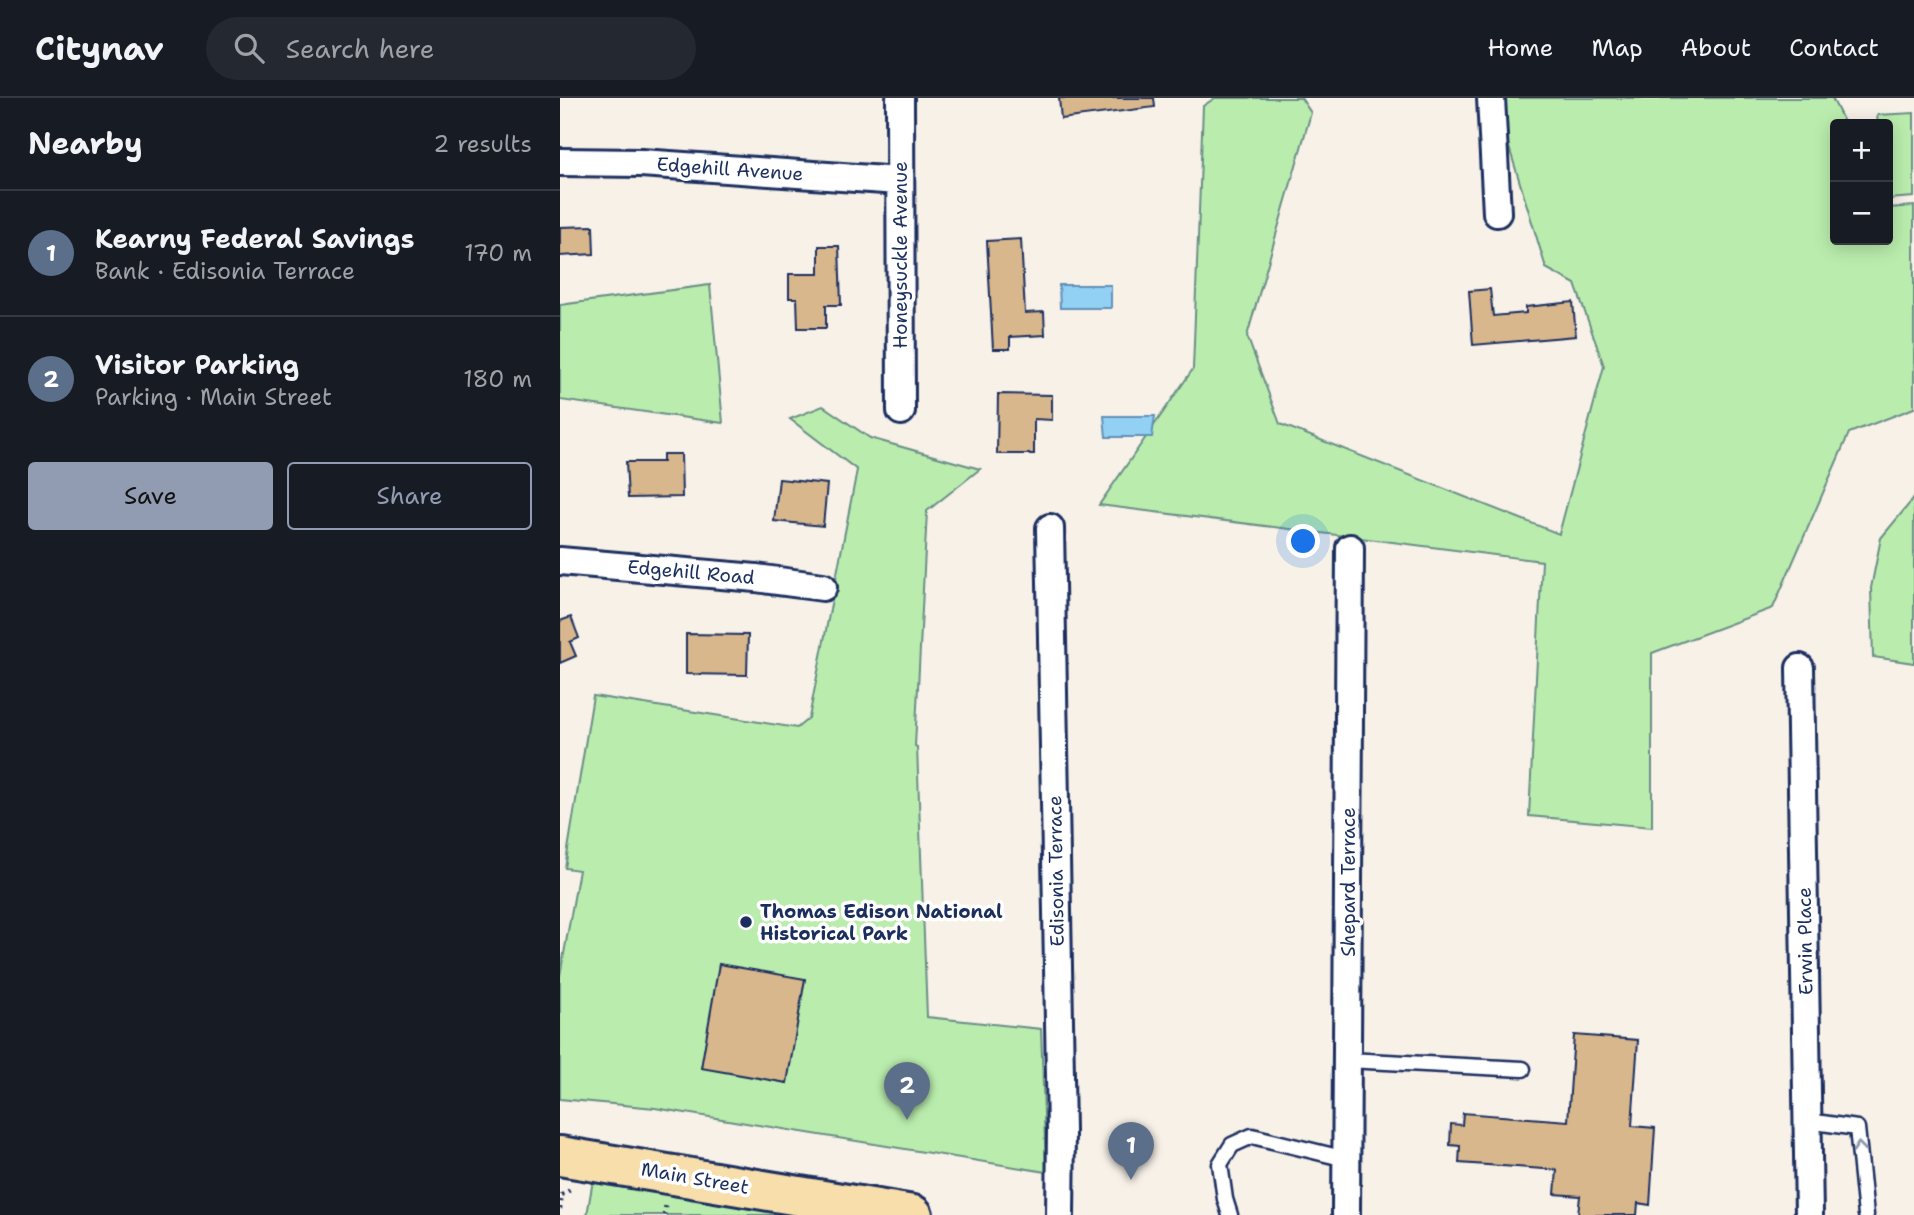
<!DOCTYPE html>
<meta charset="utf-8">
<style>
:root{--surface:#171b24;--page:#242831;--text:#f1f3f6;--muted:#9ea1a6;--line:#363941;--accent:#919bb2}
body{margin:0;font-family:"Shantell Sans",sans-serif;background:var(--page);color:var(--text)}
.controls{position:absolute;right:21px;top:21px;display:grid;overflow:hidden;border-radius:7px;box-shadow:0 4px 18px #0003}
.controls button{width:63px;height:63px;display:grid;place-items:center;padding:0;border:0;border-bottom:2px solid var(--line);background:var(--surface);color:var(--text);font:35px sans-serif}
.you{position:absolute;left:744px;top:444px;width:24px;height:24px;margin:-18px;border:5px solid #fff;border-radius:50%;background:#1a73e8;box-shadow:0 0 0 10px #1a73e833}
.badge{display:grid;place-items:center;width:46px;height:46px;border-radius:50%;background:var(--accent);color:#fff;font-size:23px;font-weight:700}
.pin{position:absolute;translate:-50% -58px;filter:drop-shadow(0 2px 4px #0008)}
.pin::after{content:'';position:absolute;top:37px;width:24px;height:21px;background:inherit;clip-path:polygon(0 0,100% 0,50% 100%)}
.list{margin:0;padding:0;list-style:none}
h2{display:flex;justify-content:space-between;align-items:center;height:91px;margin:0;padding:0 28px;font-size:30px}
h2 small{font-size:23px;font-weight:400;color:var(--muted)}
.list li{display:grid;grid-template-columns:46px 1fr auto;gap:21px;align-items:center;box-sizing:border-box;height:126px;padding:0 28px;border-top:2px solid var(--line)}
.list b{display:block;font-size:26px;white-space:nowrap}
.list p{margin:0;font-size:23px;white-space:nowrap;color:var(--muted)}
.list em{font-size:23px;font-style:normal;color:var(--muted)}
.actions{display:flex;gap:14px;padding:21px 28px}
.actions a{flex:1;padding:16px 0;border:2px solid var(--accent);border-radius:7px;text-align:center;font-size:24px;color:var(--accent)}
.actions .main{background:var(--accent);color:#111}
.icon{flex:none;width:38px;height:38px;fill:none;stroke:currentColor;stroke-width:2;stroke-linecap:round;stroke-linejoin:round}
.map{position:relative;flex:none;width:1354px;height:1117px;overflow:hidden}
header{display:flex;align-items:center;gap:42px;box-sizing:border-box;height:98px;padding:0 35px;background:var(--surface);border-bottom:2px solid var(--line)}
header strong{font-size:33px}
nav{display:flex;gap:38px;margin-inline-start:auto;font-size:24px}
.search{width:490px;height:63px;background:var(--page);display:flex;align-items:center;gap:18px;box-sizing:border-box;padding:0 24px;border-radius:38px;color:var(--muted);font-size:26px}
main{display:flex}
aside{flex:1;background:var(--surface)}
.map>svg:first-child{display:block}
.green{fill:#baedad;stroke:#6a8e86;stroke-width:2}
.water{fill:#92d1f3;stroke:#6290b7;stroke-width:2}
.building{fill:#d9b78c;stroke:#1b2f5e;stroke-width:2}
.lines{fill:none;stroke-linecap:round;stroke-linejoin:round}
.lane-casing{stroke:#1b2f5e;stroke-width:19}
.street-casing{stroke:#1b2f5e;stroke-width:32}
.primary-casing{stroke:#1b2f5e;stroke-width:44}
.path{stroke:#1b2f5e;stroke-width:4.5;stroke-dasharray:2 5;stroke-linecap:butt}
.lane{stroke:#fff;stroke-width:14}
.street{stroke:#fff;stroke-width:26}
.primary{stroke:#f8deab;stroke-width:38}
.oneway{stroke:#8d97ae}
.poi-dot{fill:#1b2f5e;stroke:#fff;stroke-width:2.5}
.labels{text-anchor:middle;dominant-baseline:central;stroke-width:7;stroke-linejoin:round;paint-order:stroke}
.street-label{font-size:19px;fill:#1b2f5e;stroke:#fff}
.poi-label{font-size:19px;font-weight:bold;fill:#1b2f5e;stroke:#fff;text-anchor:start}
</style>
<header>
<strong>Citynav</strong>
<div class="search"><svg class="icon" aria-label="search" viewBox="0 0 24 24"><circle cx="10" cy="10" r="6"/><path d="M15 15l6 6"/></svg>Search here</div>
<nav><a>Home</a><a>Map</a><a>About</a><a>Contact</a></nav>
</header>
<main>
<aside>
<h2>Nearby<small>2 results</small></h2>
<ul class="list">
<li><span class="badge" style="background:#5c6f8a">1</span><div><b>Kearny Federal Savings</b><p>Bank · Edisonia Terrace</p></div><em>170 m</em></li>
<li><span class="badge" style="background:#5c6f8a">2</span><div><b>Visitor Parking</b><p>Parking · Main Street</p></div><em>180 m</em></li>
</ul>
<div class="actions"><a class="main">Save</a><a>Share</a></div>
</aside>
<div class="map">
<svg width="1354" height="1117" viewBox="0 0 1354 1117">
<rect width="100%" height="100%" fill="#f7f1e8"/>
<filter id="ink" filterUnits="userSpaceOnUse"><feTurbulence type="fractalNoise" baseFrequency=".0143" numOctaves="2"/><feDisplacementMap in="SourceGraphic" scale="14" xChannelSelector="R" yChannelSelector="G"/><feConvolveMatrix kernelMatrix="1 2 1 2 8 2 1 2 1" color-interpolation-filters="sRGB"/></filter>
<g filter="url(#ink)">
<path class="green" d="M655,0H741L751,15L687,238L720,326L999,436L1044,268L1015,186L986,170L934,0H1272L1285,26H1275V142H1328V110L1354,108V310L1289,335L1213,510L1092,555V729L969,718L982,463L539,407L633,271L643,8Z
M1354,15V99L1328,101V26H1318L1317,17Z
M150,187L163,325L0,302V207Z
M263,308L310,340L420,371L367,413L355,648L357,649L367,919L481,931L486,1074L95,1010L0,1001V878L19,772L5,770L33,598L237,630L249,620L297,372L230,321Z
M1354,400V565L1313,559L1311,490L1321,440Z
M33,1082L249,1117H27Z"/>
<path class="water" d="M499,187H551V210H500Z
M544,318H595L592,339H546Z"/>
<path class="building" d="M499,0H594L595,9L501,21Z
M33,128L34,156L0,158V129Z
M461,141L465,215L484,214L485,237L450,239V251H433L427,143Z
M259,148H279L281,207H266V230H238L237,200H229V176H259Z
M930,191L933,218L966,215V209L1013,204L1016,238L913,247L909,193Z
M438,296L492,297V322L474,321V356H437Z
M103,356H121L122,399L68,400L66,364H103Z
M219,381L267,386L263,428L214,423Z
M11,519L19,540L10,544L16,558L0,565V523Z
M126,536L188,537L187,577L126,576Z
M159,866L245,881L227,985L141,970Z
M1014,937L1078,942L1072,1028L1095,1030L1090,1107L1078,1105L1077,1117H1018L1020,1098L995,1096L997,1072L899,1065L900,1048L890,1047L891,1026L902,1027L903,1015L1008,1023Z"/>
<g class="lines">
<g class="lane-casing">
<path id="lane" d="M787,962L963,971
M1248,1023L1297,1030L1306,1117
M670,1117L665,1101L660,1066L672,1047L692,1038L786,1061"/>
</g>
<g class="street-casing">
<path id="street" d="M340,0L341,313
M931,0L937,115
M0,64L81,65L339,83
M490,430L501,1033L500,1117
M0,463L196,480L263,489
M1240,570L1249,1117
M786,1117L790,450"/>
</g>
<g class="primary-casing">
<path id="primary" d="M0,1058L353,1117"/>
</g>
<path class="path" d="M0,1111L2,1097L10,1092
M104,1117L106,1106"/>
<use href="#lane" class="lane"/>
<use href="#street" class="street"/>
<use href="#primary" class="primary"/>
</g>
<defs><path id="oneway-chevron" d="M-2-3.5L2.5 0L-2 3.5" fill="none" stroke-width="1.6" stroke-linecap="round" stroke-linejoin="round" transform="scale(1.75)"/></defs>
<use class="oneway" href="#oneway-chevron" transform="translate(1299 1049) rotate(-96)"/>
</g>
<circle class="poi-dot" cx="186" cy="824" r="7"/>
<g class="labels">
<g class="street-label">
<text transform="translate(170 71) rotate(4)">Edgehill Avenue</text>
<text transform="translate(340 157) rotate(-90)">Honeysuckle Avenue</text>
<text transform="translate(131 474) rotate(5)">Edgehill Road</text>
<text transform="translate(496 773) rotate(-91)">Edisonia Terrace</text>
<text transform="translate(788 784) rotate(-90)">Shepard Terrace</text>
<text transform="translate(1245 843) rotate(-91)">Erwin Place</text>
<text transform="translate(135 1080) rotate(10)">Main Street</text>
</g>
<g class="poi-label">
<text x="200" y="813">Thomas Edison National<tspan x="200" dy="22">Historical Park</tspan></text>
</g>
</g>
</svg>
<div class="controls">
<button>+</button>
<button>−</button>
</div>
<div class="you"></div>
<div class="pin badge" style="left:571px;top:1082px;background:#5c6f8a">1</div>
<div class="pin badge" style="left:347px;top:1022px;background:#5c6f8a">2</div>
</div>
</main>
